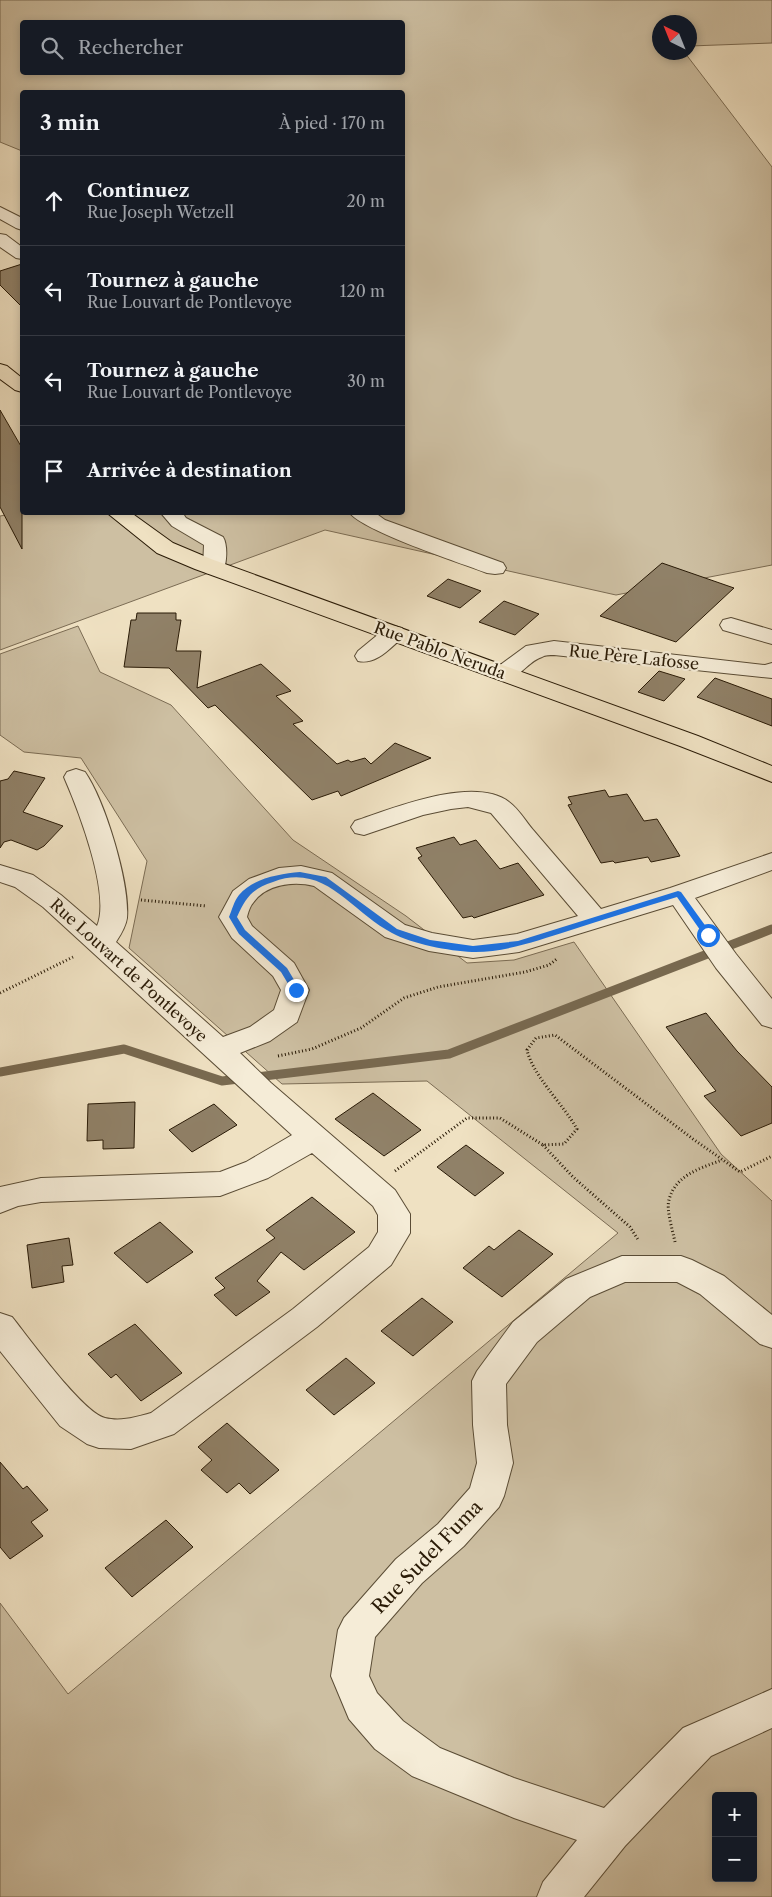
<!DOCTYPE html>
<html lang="fr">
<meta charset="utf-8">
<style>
:root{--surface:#171b24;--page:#242831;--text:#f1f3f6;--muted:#9ea1a6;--line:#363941}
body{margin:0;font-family:"Libre Caslon Text",serif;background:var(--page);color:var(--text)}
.controls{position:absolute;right:15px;bottom:15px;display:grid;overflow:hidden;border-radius:5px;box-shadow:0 2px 8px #0003}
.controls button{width:45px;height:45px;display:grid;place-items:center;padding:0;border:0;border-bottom:1px solid var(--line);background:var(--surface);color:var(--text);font:25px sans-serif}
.compass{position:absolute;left:652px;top:15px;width:45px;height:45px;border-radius:50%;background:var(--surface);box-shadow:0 2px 8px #0003;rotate:317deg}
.stop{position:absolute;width:15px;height:15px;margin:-11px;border:4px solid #1a73e8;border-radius:50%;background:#fff}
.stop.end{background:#1a73e8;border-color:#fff;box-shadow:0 1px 5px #0008}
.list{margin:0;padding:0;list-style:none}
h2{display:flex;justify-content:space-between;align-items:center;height:65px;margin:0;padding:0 20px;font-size:21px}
h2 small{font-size:16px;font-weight:400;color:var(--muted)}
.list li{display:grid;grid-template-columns:32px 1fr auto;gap:15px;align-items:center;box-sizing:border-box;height:90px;padding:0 20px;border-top:1px solid var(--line)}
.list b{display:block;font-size:19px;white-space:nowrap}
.list p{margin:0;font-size:16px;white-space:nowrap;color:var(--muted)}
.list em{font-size:16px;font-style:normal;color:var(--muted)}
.icon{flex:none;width:28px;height:28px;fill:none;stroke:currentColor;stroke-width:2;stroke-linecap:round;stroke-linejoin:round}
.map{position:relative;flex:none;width:772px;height:1897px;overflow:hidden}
.search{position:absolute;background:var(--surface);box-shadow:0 2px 8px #0003;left:20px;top:20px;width:385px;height:55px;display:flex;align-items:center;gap:12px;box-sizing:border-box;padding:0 18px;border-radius:5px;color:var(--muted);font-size:19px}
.panel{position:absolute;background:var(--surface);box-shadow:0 2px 8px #0003;left:20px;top:90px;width:385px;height:425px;border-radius:5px}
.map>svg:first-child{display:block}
.green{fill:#cdbfa2;stroke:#7b6c54;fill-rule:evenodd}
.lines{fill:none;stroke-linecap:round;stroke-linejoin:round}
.stream{stroke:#786950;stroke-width:9}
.building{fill:#908168;stroke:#291a06}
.minor-casing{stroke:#5a4c35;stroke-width:2}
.major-casing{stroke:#291a06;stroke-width:2}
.path{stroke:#291a06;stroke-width:3;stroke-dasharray:1 2.5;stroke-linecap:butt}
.minor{fill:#f5ecd7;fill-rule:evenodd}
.major{fill:#efe1c2;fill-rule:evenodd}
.route{fill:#1a73e8}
.labels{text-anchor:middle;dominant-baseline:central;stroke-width:4.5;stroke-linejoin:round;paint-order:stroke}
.street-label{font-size:16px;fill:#291a06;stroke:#f5ecd7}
.near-street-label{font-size:19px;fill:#291a06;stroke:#f5ecd7}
</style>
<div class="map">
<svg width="772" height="1897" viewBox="0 0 772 1897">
<rect width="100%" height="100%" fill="#efe1c2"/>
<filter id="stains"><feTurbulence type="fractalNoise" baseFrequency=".004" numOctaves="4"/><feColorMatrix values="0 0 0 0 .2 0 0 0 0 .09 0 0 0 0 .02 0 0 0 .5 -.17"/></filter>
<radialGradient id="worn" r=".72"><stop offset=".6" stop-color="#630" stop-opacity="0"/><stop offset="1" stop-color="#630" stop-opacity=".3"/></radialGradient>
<path class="green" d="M0,0H772V43L690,46V22H660V52L685,53L772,167V565L616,595L325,530L0,650V516L25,512H402V92H22V151L0,142ZM22,22H402V72H22Z
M78,626L100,672L171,705L293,840L406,916L467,963L514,960L574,942L721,1154L772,1201V1897H0V1603L68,1694L618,1233L427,1081L282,1084L129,948L147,861L81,758L24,752L0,735V654ZM716,1796H753V1878H716Z"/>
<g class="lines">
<path class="stream" d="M0,1072L124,1049L222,1081L449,1054L772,929"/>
</g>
<path class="building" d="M22,264V307L0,285V271Z
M0,410L22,448V549L0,507Z
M662,563L734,588L676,642L600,616Z
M448,579L481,591L460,608L427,596Z
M504,601L539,614L515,635L479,622Z
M137,613H176V620H181L176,651H201L197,688L261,664L291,691L276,696L303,721L293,724L337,764L348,760L351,762L365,758L371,764L395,743L431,758L341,796L338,791L312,800L215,705L208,708L169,668L124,667L131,620H136Z
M659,671L685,679L664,701L638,692Z
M715,678L772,699V726L697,697Z
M14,771L45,778L23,812L63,826L44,846L37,850L11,840L4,842L0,848V781L8,779Z
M605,790L609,797L627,794L644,821L657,819L680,856L651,862L648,857L615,863L613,861L601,863L568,805L572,804L568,797Z
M454,837L460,845L476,840L500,869L518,863L544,895L474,918L472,916L463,918L418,858L422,856L416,848Z
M706,1013L737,1051L772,1087V1123L741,1136L704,1096L716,1091L666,1027Z
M373,1093L421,1130L384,1156L335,1119Z
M135,1102L134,1148L103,1149V1140L87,1141L88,1104Z
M214,1104L237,1125L192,1152L169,1130Z
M466,1145L504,1173L475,1196L437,1167Z
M312,1197L355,1232L304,1270L281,1252L257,1281L270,1292L236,1316L214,1295L225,1288L215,1278L275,1238L266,1230Z
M160,1222L193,1252L147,1283L114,1253Z
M519,1230L553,1254L502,1297L463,1268L489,1246L494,1250Z
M69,1238L73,1265L62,1266L64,1282L32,1288L27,1245Z
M422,1298L453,1322L413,1356L381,1331Z
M135,1324L182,1373L141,1401L116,1374L111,1378L88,1354Z
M346,1358L375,1383L334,1415L306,1390Z
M227,1423L279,1470L250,1494L239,1483L227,1493L201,1470L212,1460L198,1447Z
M0,1462L23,1489L27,1486L48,1510L31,1522L43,1536L10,1559L0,1547Z
M166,1520L193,1547L132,1597L105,1568Z"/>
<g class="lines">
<g class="minor-casing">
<path id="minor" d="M0,207L22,218V230L16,228L0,219Z
M0,234L6,235L22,247V259L16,258L0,247Z
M160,512H182L186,518L223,537C228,545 227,565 222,573L214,574L206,573L203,568L204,545L172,526Z
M349,512H374L385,520L503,563L506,568L503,573L495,574L487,573C461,563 362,531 349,512Z
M731,618L772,630V644L723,630L720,625L723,620Z
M394,626L402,628L405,633L402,638C389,649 376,665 358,661L355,656L358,651L386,628Z
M554,641L765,665L772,663V678L554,655C550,655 545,655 542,657C524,663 519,684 496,678L492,673L496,668L526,646Z
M76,769L85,772C105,801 130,883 127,918C126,926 120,936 116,942L223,1037L250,1027L274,1010L281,990L273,976L232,938L219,917L233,891L249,879L279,868L301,866L332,873L405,925L432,933L473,940L517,934L578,916L491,813L468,807L451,809L423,815L364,835L355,833L351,827L355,821C392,809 473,775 509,802C519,809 526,822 534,831C556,857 579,883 601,909L670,888L772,853V870L695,898L736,954L772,999V1028L762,1025L716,968L673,905L519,952L473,958L429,951L385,937L314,886C294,881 266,884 253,903C250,906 248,913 247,917L252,926L294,963L309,990L297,1022L270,1041L240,1053L271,1083L395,1190L410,1214V1233L391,1265L317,1327L174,1434L131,1449L99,1448L87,1444L60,1426L0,1351V1313L12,1317C29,1338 83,1413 105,1418C121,1422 136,1417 151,1413L293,1309L369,1247L378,1232V1215L373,1206L312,1153L268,1178L220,1196L41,1202L18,1206L0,1213V1187L41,1178L220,1172L246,1162L292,1135L43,907L15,887L0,882V865L33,875L61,895L97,926C111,894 78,809 64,777L67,772Z
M622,1256H681L692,1260L724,1276L772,1315V1348L760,1344L700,1294L677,1282H625L590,1297L537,1342L506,1384L507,1425L513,1463L504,1496L499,1507L464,1546L422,1583L375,1637L369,1676L377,1693L403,1721L440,1748L514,1778L604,1808L683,1728L772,1689V1728L711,1756L625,1846L584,1897H537L543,1882L577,1840L514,1818L412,1776L375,1749L349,1719L331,1676L338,1630L344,1618L396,1559L438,1524L470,1488L477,1463L473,1425L472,1381L477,1371L513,1322L566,1279Z"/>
</g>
<g class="major-casing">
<path id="major" d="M0,364L7,366L22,378V392L15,390L0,379Z
M106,512H130L173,543L211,559L698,736L772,766V782L680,746L195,569L157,553Z"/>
</g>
<path class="path" d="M141,900L207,906
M0,993L73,957
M278,1056L312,1049L361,1028L404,998L438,987L525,972L549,965L558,958
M543,1145L573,1177L630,1227L639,1241
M395,1171L467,1118H500L543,1145L564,1144L577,1129C563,1104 533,1076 527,1050L536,1038L555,1035L693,1139L740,1172L772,1156
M675,1242C673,1232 666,1209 669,1200C675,1175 701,1168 722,1160"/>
<use href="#minor" class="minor"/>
<use href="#major" class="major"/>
</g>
<path class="route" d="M300,872L326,877L397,929L430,940L473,946L518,941L678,891L681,892L712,935L708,937H705L677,897C641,908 604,919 568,931C539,940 504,953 472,952C449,951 412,944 392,933C351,912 325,862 273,882C252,889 246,897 237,917L245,930L287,968L300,990L296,993L293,992L281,972L239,934L229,917C232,910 234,901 239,895C254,878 279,874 300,872Z"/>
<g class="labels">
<g class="street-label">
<text transform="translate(440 650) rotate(20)">Rue Pablo Neruda</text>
<text transform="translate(634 657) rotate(6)">Rue Père Lafosse</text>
<text transform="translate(129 970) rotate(42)">Rue Louvart de Pontlevoye</text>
</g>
<g class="near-street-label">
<text transform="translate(427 1557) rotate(-46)">Rue Sudel Fuma</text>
</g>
</g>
<rect width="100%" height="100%" filter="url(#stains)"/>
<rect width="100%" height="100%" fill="url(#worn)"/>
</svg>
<div class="controls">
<button>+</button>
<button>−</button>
</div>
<svg class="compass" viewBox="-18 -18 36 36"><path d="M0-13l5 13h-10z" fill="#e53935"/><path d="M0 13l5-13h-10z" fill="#9ea1a6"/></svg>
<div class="stop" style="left:708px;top:935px"></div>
<div class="stop end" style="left:296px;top:990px"></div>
<div class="search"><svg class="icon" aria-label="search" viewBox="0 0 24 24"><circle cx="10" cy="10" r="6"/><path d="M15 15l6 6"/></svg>Rechercher</div>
<section class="panel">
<h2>3 min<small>À pied · 170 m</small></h2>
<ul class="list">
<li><svg class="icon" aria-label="ahead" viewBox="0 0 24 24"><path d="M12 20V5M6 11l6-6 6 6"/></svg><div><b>Continuez</b><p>Rue Joseph Wetzell</p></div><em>20 m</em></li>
<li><svg class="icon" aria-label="left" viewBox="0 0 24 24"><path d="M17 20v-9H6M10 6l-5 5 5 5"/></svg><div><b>Tournez à gauche</b><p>Rue Louvart de Pontlevoye</p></div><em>120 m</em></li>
<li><svg class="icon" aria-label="left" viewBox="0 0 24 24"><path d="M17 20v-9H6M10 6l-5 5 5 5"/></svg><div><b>Tournez à gauche</b><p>Rue Louvart de Pontlevoye</p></div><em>30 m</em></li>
<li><svg class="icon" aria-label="arrive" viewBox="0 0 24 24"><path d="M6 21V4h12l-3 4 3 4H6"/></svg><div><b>Arrivée à destination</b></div></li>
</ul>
</section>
</div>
